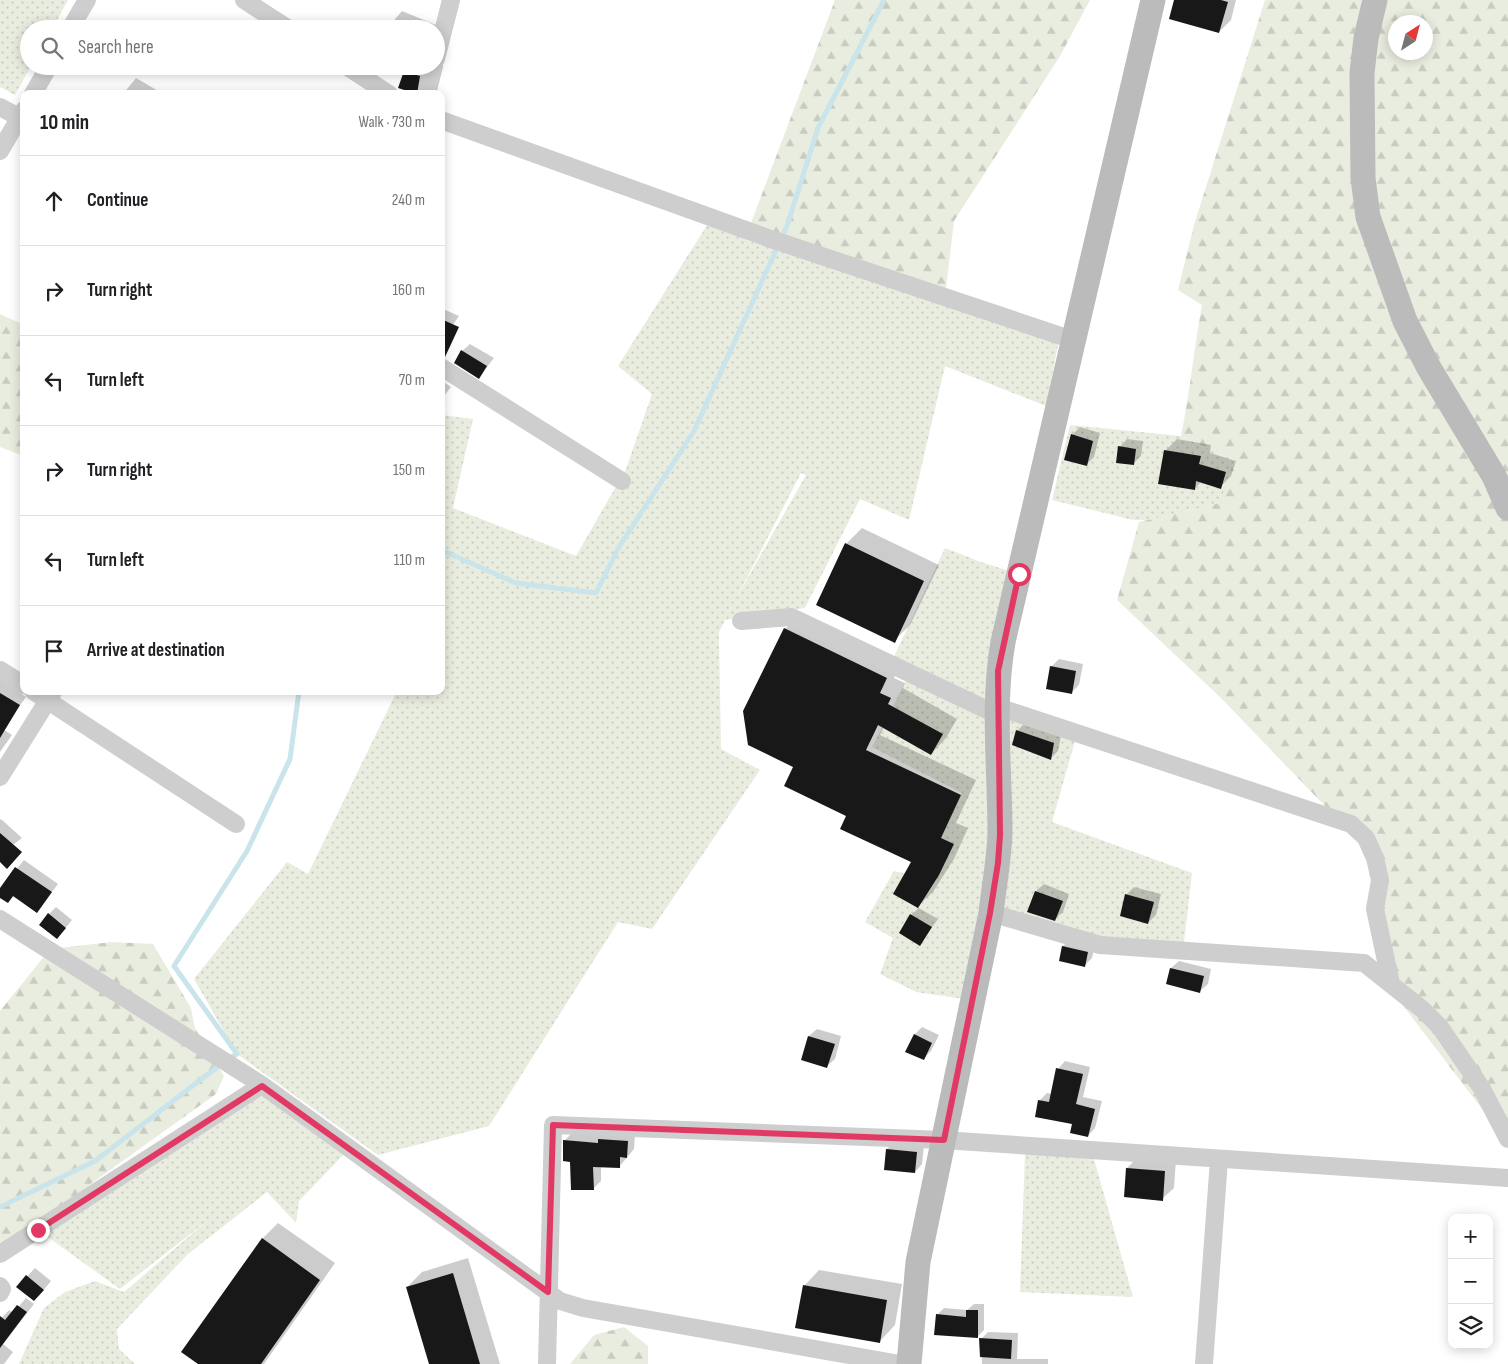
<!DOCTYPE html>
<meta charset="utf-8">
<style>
:root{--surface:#fff;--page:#f6f6f6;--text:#202124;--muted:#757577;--line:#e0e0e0}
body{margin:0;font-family:"Sofia Sans Condensed",sans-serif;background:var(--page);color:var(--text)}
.controls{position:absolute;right:15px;bottom:15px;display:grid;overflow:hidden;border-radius:10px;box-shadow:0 2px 12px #0003}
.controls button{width:45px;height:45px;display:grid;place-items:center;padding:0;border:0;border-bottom:1px solid var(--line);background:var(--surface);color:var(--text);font:25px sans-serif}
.compass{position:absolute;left:1388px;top:15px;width:45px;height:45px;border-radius:50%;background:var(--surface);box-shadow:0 2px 12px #0003;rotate:36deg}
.stop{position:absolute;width:15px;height:15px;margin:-11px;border:4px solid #e23864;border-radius:50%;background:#fff}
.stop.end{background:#e23864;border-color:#fff;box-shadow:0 1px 5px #0008}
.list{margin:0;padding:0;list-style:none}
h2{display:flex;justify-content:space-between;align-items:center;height:65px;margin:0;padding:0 20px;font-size:21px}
h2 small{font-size:16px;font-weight:400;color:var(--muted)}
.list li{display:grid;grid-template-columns:32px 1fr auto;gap:15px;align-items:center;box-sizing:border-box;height:90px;padding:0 20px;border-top:1px solid var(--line)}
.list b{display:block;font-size:19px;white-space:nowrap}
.list em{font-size:16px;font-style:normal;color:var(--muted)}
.icon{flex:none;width:28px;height:28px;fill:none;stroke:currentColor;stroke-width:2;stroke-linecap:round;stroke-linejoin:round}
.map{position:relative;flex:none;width:1508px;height:1364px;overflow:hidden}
.search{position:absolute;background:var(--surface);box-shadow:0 2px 12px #0003;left:20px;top:20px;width:425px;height:55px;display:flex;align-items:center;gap:12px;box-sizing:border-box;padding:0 18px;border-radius:28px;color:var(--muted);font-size:19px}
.panel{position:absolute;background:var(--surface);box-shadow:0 2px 12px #0003;left:20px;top:90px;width:425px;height:605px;border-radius:10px}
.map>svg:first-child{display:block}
.grass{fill:url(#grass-dots);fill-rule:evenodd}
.forest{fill:url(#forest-firs);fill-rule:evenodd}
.shadow{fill:#0003}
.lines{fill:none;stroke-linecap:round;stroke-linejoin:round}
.stream{stroke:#c9e4ea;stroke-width:5}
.building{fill:#181818}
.street{stroke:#cecece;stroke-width:18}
.secondary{stroke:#bbb;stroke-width:25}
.route{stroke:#e23864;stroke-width:6}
</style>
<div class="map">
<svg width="1508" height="1364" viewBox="0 0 1508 1364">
<defs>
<pattern id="grass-dots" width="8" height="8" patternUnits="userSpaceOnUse" patternTransform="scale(1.25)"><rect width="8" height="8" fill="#e9eddf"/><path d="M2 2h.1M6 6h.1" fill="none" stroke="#c8ccc0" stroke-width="1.8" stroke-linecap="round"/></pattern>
<pattern id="forest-firs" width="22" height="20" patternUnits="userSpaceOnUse" patternTransform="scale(1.25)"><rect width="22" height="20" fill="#e9eddf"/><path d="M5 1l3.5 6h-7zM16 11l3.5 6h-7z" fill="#c8ccc0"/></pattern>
</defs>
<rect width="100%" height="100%" fill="#fff"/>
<path class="grass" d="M0,0H68L52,29H29V66H31L15,95L0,87Z
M709,222L749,241L1060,335L1046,406L945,366L909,520L860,499L805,608L725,620L719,632V639L721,749L760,770L652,929L618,922L489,1126L378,1155L237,1054L194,979L287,862L308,874L397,691H441V415L473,419L453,508L576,556L626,469L652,394L618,366ZM801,473L806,475L737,597Z
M1070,425L1181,436L1234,460L1221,503L1148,520H1133L1052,500Z
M945,548L981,562L1019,574L998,707L892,661Z
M910,673L998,715L1079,727L1052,822L1192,873L1183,951L1100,945L997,915L972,1000L916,992L880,974L893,938L865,922L894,871L935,880L954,844L941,838L962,793L872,747Z
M262,1085L349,1149L299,1201L296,1223L267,1192L188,1254L117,1329L119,1349L135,1364H19L44,1308L65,1292L95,1281L124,1292L207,1221L120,1289L38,1230Z
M1025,1153L1094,1159L1133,1297L1020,1292Z"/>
<path class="forest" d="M835,0H1090L1060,56L954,221L945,297L748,231Z
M1265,0H1508V1143L1382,978L1375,858L1221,698L1117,600L1139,522L1220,503L1234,460L1181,436C1190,392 1194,349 1202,305L1178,290L1194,225ZM1396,22H1426V52H1396Z
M0,314L24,325V456L0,447Z
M112,942L153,944L191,1008L195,1028L224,1076L216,1094L92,1183L67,1211L0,1243V1011L50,949Z
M624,1327L648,1346V1364H570L594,1335Z"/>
<path class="shadow" d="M1175,0H1236L1231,20L1219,32Z
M402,11L436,25L435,29H390L395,19Z
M411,66L427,69L424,85L416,93L400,87L406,71Z
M136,78L160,92L159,94H123Z
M441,308L459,316L441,342Z
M470,344L494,358L479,377L462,351Z
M441,380L451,387L441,400Z
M1080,427L1100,433L1094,457L1086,465L1072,435Z
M1127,439L1143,441L1141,456L1133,464L1120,447Z
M1177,439L1211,445L1210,453L1236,461L1231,476L1220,487L1202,481L1194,489L1166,450Z
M862,528L939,565L910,625L894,641L846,544Z
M800,614L901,663L894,678L905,683L903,688L957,719L946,738L931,754L884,727L880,735L976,780L956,823L968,828L954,859L933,892L917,907L938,919L920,944L911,915L919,908L894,894L913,862L848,815L794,766L785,629Z
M1059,659L1083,664L1079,685L1071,693L1051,667Z
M0,679L26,697L13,715L0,707Z
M1025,723L1061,736L1058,751L1051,758L1017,731Z
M1,728L12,735L0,752V729Z
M1,819L22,838L0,855V820Z
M24,860L58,884L37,911L14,896L8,902L0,896V890Z
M1044,884L1069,894L1063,912L1055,919L1036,891Z
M1134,887L1161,894L1156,915L1148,923L1126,895Z
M56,907L72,920L64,930L49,914Z
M1071,939L1095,945L1092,958L1085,965L1060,960L1063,946Z
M1179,961L1211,969L1208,984L1200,991L1171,968Z
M922,1027L939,1035L931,1051L923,1059L915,1034Z
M817,1029L841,1036L835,1059L827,1066L803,1059L809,1036Z
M1065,1061L1090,1067L1083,1097L1102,1101L1095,1128L1088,1136L1039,1101L1047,1093L1052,1094L1058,1069Z
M572,1133L635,1134L634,1149L619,1167L601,1166V1181L593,1189L572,1161L564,1141Z
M894,1142L924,1145L922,1164L915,1172L887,1149Z
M1139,1156L1176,1159L1174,1188L1162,1199L1127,1168Z
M278,1223L335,1263L264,1364H200L262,1239Z
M468,1258L500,1364H430L407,1287L422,1272Z
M35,1268L51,1281L42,1292L18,1286Z
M819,1270L902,1284L895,1325L880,1341L804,1286Z
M26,1298L34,1304L3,1344L13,1352L4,1364H0V1320L9,1310L13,1313Z
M974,1304H984V1330L977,1337L937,1315L944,1308L967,1310Z
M988,1332L1018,1333L1017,1359H1048V1364H982L981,1339Z"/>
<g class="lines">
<path class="stream" d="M441,550L516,583L596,593L619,547L694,431L787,226L818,128L884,0
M228,1059L237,1054L174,966L247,851L290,759L299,691
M0,1207L95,1161L221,1064"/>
</g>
<path class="building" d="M1174,0H1221L1228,2L1219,33L1169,19Z
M404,71L420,76L417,94L398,88Z
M441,319L459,327L445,357L441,356Z
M461,350L487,366L479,379L454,363Z
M1071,434L1093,441L1087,466L1064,460Z
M1118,446L1136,449L1134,465L1116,463Z
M1164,450L1201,456L1199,464L1226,472L1221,489L1196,481L1195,490L1158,484Z
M845,543L924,581L895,643L816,605Z
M784,628L887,678L880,693L891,698L888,704L943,734L931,755L878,725L866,750L961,795L941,838L954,844L939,875L918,908L893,894L911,862L840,829L846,816L784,786L793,767L748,745L743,711Z
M1050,666L1076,671L1072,694L1046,689Z
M0,693L20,705L0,738Z
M1016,730L1054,743L1051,760L1012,745Z
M0,833L22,852L7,869L0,862Z
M15,867L52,892L37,913L13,896L8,903L0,898V888Z
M1035,891L1063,901L1055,921L1027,912Z
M1125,894L1154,902L1148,924L1120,916Z
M48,913L66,928L57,939L39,925Z
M910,914L932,927L920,946L899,933Z
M1062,946L1088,952L1085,967L1059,961Z
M1170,968L1204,976L1200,993L1166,984Z
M914,1034L932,1043L924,1060L905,1052Z
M808,1036L835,1044L827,1068L801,1060Z
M1056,1068L1083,1074L1076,1104L1095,1109L1088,1137L1070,1133L1072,1124L1035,1117L1038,1100L1049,1102Z
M598,1139L628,1141L627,1158L620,1157V1168L593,1167L594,1190H571L570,1162L563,1161V1140L598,1143Z
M886,1149L917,1152L915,1173L884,1170Z
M1126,1168L1165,1171L1163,1201L1124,1197Z
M262,1238L320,1280L261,1364H198L181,1352Z
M453,1273L480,1364H429L406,1287Z
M26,1275L44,1290L34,1301L16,1287Z
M803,1285L887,1300L880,1343L795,1328Z
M17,1305L27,1312L0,1348V1316L5,1320Z
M966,1310H978V1338L934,1335L936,1314L966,1317Z
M979,1338L1012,1340L1011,1359L980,1357Z"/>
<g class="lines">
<path class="street" d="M244,0L289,29
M70,29L87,0
M436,59L451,0
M346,66L389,94
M33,94L49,66
M427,94L434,66
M0,107L24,120
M441,120L768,238L1073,340
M0,151L24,110
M441,367L622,481
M741,621L791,617L998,715
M0,670L24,685
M33,691L236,824
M998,707L1351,824L1366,838L1375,858L1380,880L1375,909L1391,984
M0,777L53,692
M991,913L1100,945L1364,963L1422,1009L1440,1027L1481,1087L1508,1139
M0,919L262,1085L560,1301L583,1308L900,1364
M0,1254L262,1085
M0,1286L2,1289L0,1293
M547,1364L553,1125L943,1140L1508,1178
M1204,1364L1219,1160"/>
<path class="secondary" d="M1375,0L1366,38L1362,73L1363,178L1368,217L1405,321L1429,368L1494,476L1508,508
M909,1364L918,1262L991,913C994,886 999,860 1000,833C1000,770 992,705 1003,642L1153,0"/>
</g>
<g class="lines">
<path class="route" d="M38,1230L262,1086L548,1292L553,1125L944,1140L990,913L998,863L1000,835L998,671L1019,574"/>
</g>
</svg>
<div class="controls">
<button>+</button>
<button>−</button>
<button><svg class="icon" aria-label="layers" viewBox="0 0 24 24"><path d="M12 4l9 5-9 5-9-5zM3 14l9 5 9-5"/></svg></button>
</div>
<svg class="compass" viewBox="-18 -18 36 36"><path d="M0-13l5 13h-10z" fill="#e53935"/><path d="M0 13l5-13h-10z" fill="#757577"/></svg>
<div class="stop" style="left:1019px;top:574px"></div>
<div class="stop end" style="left:38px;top:1230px"></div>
<div class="search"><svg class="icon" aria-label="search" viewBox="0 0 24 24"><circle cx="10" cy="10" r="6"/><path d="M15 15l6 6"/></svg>Search here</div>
<section class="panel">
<h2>10 min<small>Walk · 730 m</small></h2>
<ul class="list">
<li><svg class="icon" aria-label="ahead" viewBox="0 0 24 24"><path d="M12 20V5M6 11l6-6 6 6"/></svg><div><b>Continue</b></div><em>240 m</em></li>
<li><svg class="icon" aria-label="right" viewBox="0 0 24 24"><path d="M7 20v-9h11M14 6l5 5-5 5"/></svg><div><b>Turn right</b></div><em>160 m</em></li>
<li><svg class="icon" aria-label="left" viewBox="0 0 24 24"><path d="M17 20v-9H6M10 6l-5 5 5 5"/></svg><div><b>Turn left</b></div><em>70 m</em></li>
<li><svg class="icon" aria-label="right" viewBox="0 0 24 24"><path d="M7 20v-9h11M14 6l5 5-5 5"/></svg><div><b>Turn right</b></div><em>150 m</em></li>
<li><svg class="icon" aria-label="left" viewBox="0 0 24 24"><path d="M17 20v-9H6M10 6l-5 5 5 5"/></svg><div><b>Turn left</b></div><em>110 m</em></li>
<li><svg class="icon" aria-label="arrive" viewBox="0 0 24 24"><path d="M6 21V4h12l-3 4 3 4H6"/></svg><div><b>Arrive at destination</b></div></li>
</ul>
</section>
</div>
